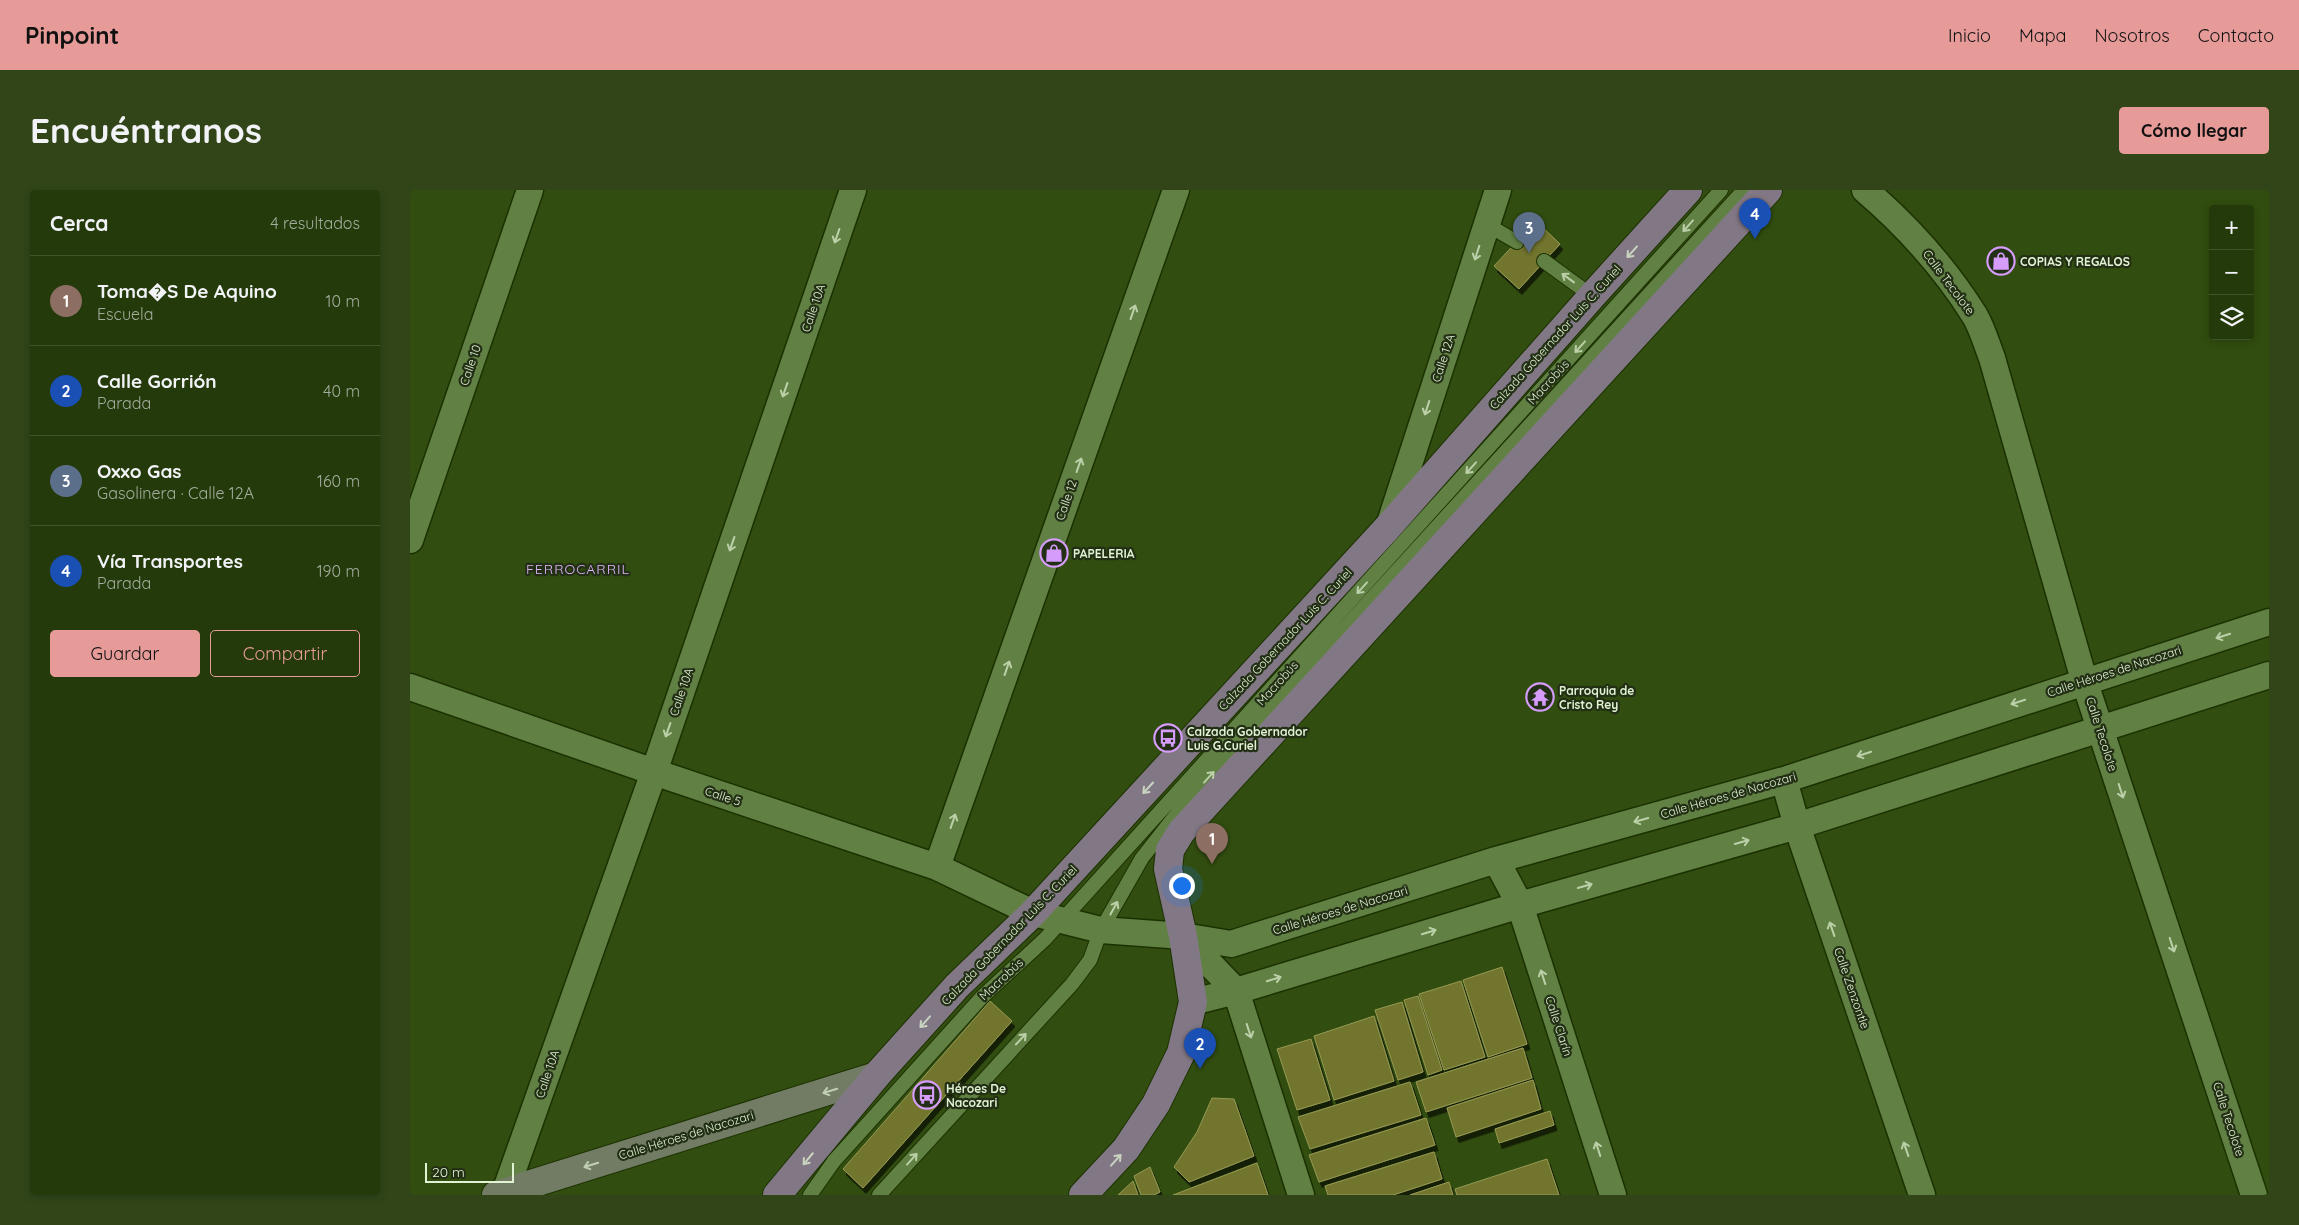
<!DOCTYPE html>
<html lang="es">
<meta charset="utf-8">
<style>
:root{--surface:#253a0b;--page:#314519;--text:#f1f3f6;--muted:#a3ad9d;--line:#42542c;--accent:#e69b98}
body{margin:0;font-family:Quicksand,sans-serif;background:var(--page);color:var(--text)}
.controls{position:absolute;right:15px;top:15px;display:grid;overflow:hidden;border-radius:5px;box-shadow:0 2px 8px #0003}
.controls button{width:45px;height:45px;display:grid;place-items:center;padding:0;border:0;border-bottom:1px solid var(--line);background:var(--surface);color:var(--text);font:25px sans-serif}
.scale{position:absolute;left:15px;bottom:12px;width:89px;box-sizing:border-box;padding-left:5px;border:2px solid #e1f3d3;border-top:0;font-size:14px;line-height:18px;white-space:nowrap;color:#e1f3d3;-webkit-text-stroke:4px #222f15;paint-order:stroke}
.you{position:absolute;left:771px;top:695px;width:18px;height:18px;margin:-12px;border:4px solid #fff;border-radius:50%;background:#1a73e8;box-shadow:0 0 0 8px #1a73e833}
.badge{display:grid;place-items:center;width:32px;height:32px;border-radius:50%;background:var(--accent);color:#fff;font-size:16px;font-weight:700}
.pin{position:absolute;translate:-50% -41px;filter:drop-shadow(0 1px 2px #0008)}
.pin::after{content:'';position:absolute;top:26px;width:18px;height:15px;background:inherit;clip-path:polygon(0 0,100% 0,50% 100%)}
.list{margin:0;padding:0;list-style:none}
h2{display:flex;justify-content:space-between;align-items:center;height:65px;margin:0;padding:0 20px;font-size:21px}
h2 small{font-size:16px;font-weight:400;color:var(--muted)}
.list li{display:grid;grid-template-columns:32px 1fr auto;gap:15px;align-items:center;box-sizing:border-box;height:90px;padding:0 20px;border-top:1px solid var(--line)}
.list b{display:block;font-size:19px;white-space:nowrap}
.list p{margin:0;font-size:16px;white-space:nowrap;color:var(--muted)}
.list em{font-size:16px;font-style:normal;color:var(--muted)}
.actions{display:flex;gap:10px;padding:15px 20px}
.actions a{flex:1;padding:11px 0;border:1px solid var(--accent);border-radius:5px;text-align:center;font-size:18px;color:var(--accent)}
.actions .main{background:var(--accent);color:#111}
.icon{flex:none;width:28px;height:28px;fill:none;stroke:currentColor;stroke-width:2;stroke-linecap:round;stroke-linejoin:round}
.map{position:relative;flex:none;width:1859px;height:1005px;overflow:hidden;border-radius:5px}
header{display:flex;align-items:center;gap:30px;box-sizing:border-box;height:70px;padding:0 25px;background:var(--accent);color:#111}
header strong{font-size:24px}
nav{display:flex;gap:28px;margin-inline-start:auto;font-size:18px}
.intro{display:flex;align-items:center;justify-content:space-between;box-sizing:border-box;height:120px;padding:0 30px}
h1{margin:0;font-size:35px}
.button{padding:12px 22px;border-radius:5px;background:var(--accent);color:#111;font-size:18px;font-weight:700}
main{display:flex;gap:30px;padding:0 30px}
aside{flex:1;background:var(--surface);border-radius:5px;box-shadow:0 2px 8px #0003}
.map>svg:first-child{display:block}
.building{fill:#72742e;stroke:#969a53;filter:url(#shadow)}
.lines{fill:none;stroke-linecap:round;stroke-linejoin:round}
.lane-casing{stroke:#1c3102;stroke-width:16}
.street-casing{stroke:#1c3102;stroke-width:29}
.secondary-casing{stroke:#1c3102;stroke-width:30}
.primary-casing{stroke:#1c3102;stroke-width:30}
.lane{stroke:#618043;stroke-width:14}
.street{stroke:#618043;stroke-width:26}
.secondary{stroke:#727c64;stroke-width:28}
.primary{stroke:#827885;stroke-width:28}
.oneway{stroke:#bbd0a8}
.oneway2{stroke:#c9d4c0}
.oneway3{stroke:#c0cfb2}
.labels{text-anchor:middle;dominant-baseline:central;stroke-width:4.5;stroke-linejoin:round;paint-order:stroke}
.poi-label{font-size:12px;font-weight:bold;fill:#e1f3d3;stroke:#222f15;text-anchor:start}
.street-label{font-size:12px;fill:#e1f3d3;stroke:#222f15}
.neighbourhood-label{font-size:14px;letter-spacing:1px;fill:#ddb5f8;stroke:#222f15}
</style>
<header>
<strong>Pinpoint</strong>
<nav><a>Inicio</a><a>Mapa</a><a>Nosotros</a><a>Contacto</a></nav>
</header>
<div class="intro"><h1>Encuéntranos</h1><a class="button">Cómo llegar</a></div>
<main>
<aside>
<h2>Cerca<small>4 resultados</small></h2>
<ul class="list">
<li><span class="badge" style="background:#8d6e63">1</span><div><b>Toma�S De Aquino</b><p>Escuela</p></div><em>10 m</em></li>
<li><span class="badge" style="background:#1a4fb4">2</span><div><b>Calle Gorrión</b><p>Parada</p></div><em>40 m</em></li>
<li><span class="badge" style="background:#5c6f8a">3</span><div><b>Oxxo Gas</b><p>Gasolinera · Calle 12A</p></div><em>160 m</em></li>
<li><span class="badge" style="background:#1a4fb4">4</span><div><b>Vía Transportes</b><p>Parada</p></div><em>190 m</em></li>
</ul>
<div class="actions"><a class="main">Guardar</a><a>Compartir</a></div>
</aside>
<div class="map">
<svg width="1859" height="1005" viewBox="0 0 1859 1005">
<defs>
<filter id="shadow"><feDropShadow dx="3" dy="5.5" stdDeviation="0" flood-color="#0009"/></filter>
</defs>
<rect width="100%" height="100%" fill="#314d0f"/>
<path class="building" d="M1126,31L1150,54L1109,99L1084,76Z
M1092,777L1117,854L1078,867L1053,790Z
M1051,791L1075,867L1034,880L1009,804Z
M1008,806L1032,880L1018,885L994,810Z
M580,811L602,831L453,998L433,979Z
M992,812L1013,882L988,890L965,820Z
M964,826L984,891L924,910L904,846Z
M901,849L920,910L887,920L867,859Z
M1113,858L1122,888L1016,922L1006,892Z
M1123,890L1131,919L1046,947L1037,918Z
M1000,892L1011,925L900,959L888,927Z
M802,908L824,909L844,966L779,992L764,977L787,942Z
M1140,921L1144,935L1089,953L1085,939Z
M1016,928L1025,955L909,992L899,965Z
M1024,962L1032,989L983,1005H918L915,996Z
M1137,969L1149,1005H1047L1045,999Z
M847,973L858,1005H763Z
M740,977L750,1002L744,1005H731L724,986Z
M723,991L728,1005H708Z
M1039,992L1043,1005H1000Z"/>
<g class="lines">
<g class="lane-casing">
<path id="lane" d="M1076,34L1107,52
M1134,71L1182,106
M400,1005L424,971L572,807L635,749L1311,0
M469,1005L662,794L680,770L691,740L732,668L777,611L1334,0"/>
</g>
<g class="street-casing">
<path id="street" d="M1455,0C1497,36 1535,78 1565,126C1572,138 1577,155 1582,168L1674,490L1844,1005
M979,336L1088,0
M0,350L120,0
M0,497L244,582L527,677L623,723L691,740L773,746L821,754L1086,670L1374,590L1859,432
M1374,590L1387,636L1512,1005
M1086,670L1110,715L1203,1005
M527,677L766,0
M773,746L826,801L891,1005
M783,812L826,801L1110,715L1387,636L1859,485
M95,1002L244,582L443,0"/>
</g>
<g class="secondary-casing">
<path id="secondary" d="M86,1005L466,886"/>
</g>
<g class="primary-casing">
<path id="primary" d="M367,1005L466,886L547,796L623,723L979,336L1182,106L1278,0
M673,1005L716,959L746,914L771,863L783,812L773,746L758,679L760,660L771,642L1358,0"/>
</g>
<use href="#lane" class="lane"/>
<use href="#street" class="street"/>
<use href="#secondary" class="secondary"/>
<use href="#primary" class="primary"/>
</g>
<defs><path id="oneway-shaft" d="M-6 0H5M1.5-3L5.5 0L1.5 3" fill="none" stroke-width="1.6" stroke-linecap="round" stroke-linejoin="round" transform="scale(1.25)"/></defs>
<g class="oneway">
<use href="#oneway-shaft" transform="translate(1278 36) rotate(132)"/>
<use href="#oneway-shaft" transform="translate(427 46) rotate(109)"/>
<use href="#oneway-shaft" transform="translate(1067 63) rotate(108)"/>
<use href="#oneway-shaft" transform="translate(1158 88) rotate(-144)"/>
<use href="#oneway-shaft" transform="translate(723 122) rotate(-71)"/>
<use href="#oneway-shaft" transform="translate(1170 157) rotate(132)"/>
<use href="#oneway-shaft" transform="translate(375 200) rotate(109)"/>
<use href="#oneway-shaft" transform="translate(1017 218) rotate(108)"/>
<use href="#oneway-shaft" transform="translate(669 275) rotate(-71)"/>
<use href="#oneway-shaft" transform="translate(1061 278) rotate(132)"/>
<use href="#oneway-shaft" transform="translate(322 354) rotate(109)"/>
<use href="#oneway-shaft" transform="translate(952 398) rotate(132)"/>
<use href="#oneway-shaft" transform="translate(1813 446) rotate(162)"/>
<use href="#oneway-shaft" transform="translate(597 478) rotate(-71)"/>
<use href="#oneway-shaft" transform="translate(1608 512) rotate(162)"/>
<use href="#oneway-shaft" transform="translate(258 540) rotate(109)"/>
<use href="#oneway-shaft" transform="translate(1454 564) rotate(162)"/>
<use href="#oneway-shaft" transform="translate(799 587) rotate(-48)"/>
<use href="#oneway-shaft" transform="translate(1711 601) rotate(72)"/>
<use href="#oneway-shaft" transform="translate(1231 630) rotate(164)"/>
<use href="#oneway-shaft" transform="translate(543 631) rotate(-71)"/>
<use href="#oneway-shaft" transform="translate(1332 652) rotate(-16)"/>
<use href="#oneway-shaft" transform="translate(1175 696) rotate(-16)"/>
<use href="#oneway-shaft" transform="translate(704 718) rotate(-61)"/>
<use href="#oneway-shaft" transform="translate(1422 739) rotate(-109)"/>
<use href="#oneway-shaft" transform="translate(1019 742) rotate(-17)"/>
<use href="#oneway-shaft" transform="translate(1762 755) rotate(72)"/>
<use href="#oneway-shaft" transform="translate(1133 787) rotate(-108)"/>
<use href="#oneway-shaft" transform="translate(864 789) rotate(-17)"/>
<use href="#oneway-shaft" transform="translate(839 841) rotate(72)"/>
<use href="#oneway-shaft" transform="translate(611 849) rotate(-47)"/>
<use href="#oneway-shaft" transform="translate(1188 959) rotate(-108)"/>
<use href="#oneway-shaft" transform="translate(1496 959) rotate(-109)"/>
<use href="#oneway-shaft" transform="translate(502 969) rotate(-48)"/>
</g>
<g class="oneway2">
<use href="#oneway-shaft" transform="translate(1222 62) rotate(132)"/>
<use href="#oneway-shaft" transform="translate(738 598) rotate(133)"/>
<use href="#oneway-shaft" transform="translate(515 832) rotate(132)"/>
<use href="#oneway-shaft" transform="translate(398 969) rotate(130)"/>
<use href="#oneway-shaft" transform="translate(706 970) rotate(-48)"/>
</g>
<g class="oneway3">
<use href="#oneway-shaft" transform="translate(420 901) rotate(163)"/>
<use href="#oneway-shaft" transform="translate(181 975) rotate(163)"/>
</g>
<defs>
<g id="shop-ring" transform="scale(1.4375)"><circle r="9.5" fill="#222f15" stroke="#d59cfb" stroke-width="1.5"/><path d="M-5-2.5h2.3a2.7 3.5 0 0 1 5.4 0H5L5.5 6h-11ZM-1.5-2.5h3a1.5 2.3 0 0 0-3 0Z" fill="#d59cfb"/></g>
<g id="temple-ring" transform="scale(1.4375)"><circle r="9.5" fill="#222f15" stroke="#d59cfb" stroke-width="1.5"/><path d="M0-6L5-2H3V0L6.5 2.5H4V6H1.5V3h-3V6H-4V2.5H-6.5L-3 0V-2H-5Z" fill="#d59cfb"/></g>
<g id="bus-ring" transform="scale(1.4375)"><circle r="9.5" fill="#222f15" stroke="#d59cfb" stroke-width="1.5"/><path d="M-5-6H5V4H4V6H2V4H-2V6H-4V4H-5ZM-3.5-4V0h7V-4ZM-3.5 1.2v1.5H-2V1.2ZM2 1.2v1.5H3.5V1.2Z" fill="#d59cfb"/></g>
</defs>
<g fill-rule="evenodd">
<use href="#shop-ring" x="1591" y="71"/>
<use href="#shop-ring" x="644" y="363"/>
<use href="#temple-ring" x="1130" y="507"/>
<use href="#bus-ring" x="758" y="548"/>
<use href="#bus-ring" x="517" y="905"/>
</g>
<g class="labels">
<g class="poi-label">
<text x="1610" y="71">COPIAS Y REGALOS</text>
<text x="663" y="363">PAPELERIA</text>
<text x="1149" y="500">Parroquia de<tspan x="1149" dy="14">Cristo Rey</tspan></text>
<text x="777" y="541">Calzada Gobernador<tspan x="777" dy="14">Luis G.Curiel</tspan></text>
<text x="536" y="898">Héroes De<tspan x="536" dy="14">Nacozari</tspan></text>
</g>
<g class="street-label">
<text transform="translate(1539 92) rotate(53)">Calle Tecolote</text>
<text transform="translate(403 118) rotate(-71)">Calle 10A</text>
<text transform="translate(1145 147) rotate(-48)">Calzada Gobernador Luis C. Curiel</text>
<text transform="translate(1033 168) rotate(-72)">Calle 12A</text>
<text transform="translate(60 175) rotate(-71)">Calle 10</text>
<text transform="translate(1138 192) rotate(-48)">Macrobús</text>
<text transform="translate(656 310) rotate(-71)">Calle 12</text>
<text transform="translate(875 449) rotate(-47)">Calzada Gobernador Luis C. Curiel</text>
<text transform="translate(1704 481) rotate(-18)">Calle Héroes de Nacozari</text>
<text transform="translate(867 493) rotate(-48)">Macrobús</text>
<text transform="translate(271 502) rotate(-71)">Calle 10A</text>
<text transform="translate(1692 544) rotate(72)">Calle Tecolote</text>
<text transform="translate(1318 605) rotate(-16)">Calle Héroes de Nacozari</text>
<text transform="translate(313 606) rotate(18)">Calle 5</text>
<text transform="translate(930 720) rotate(-17)">Calle Héroes de Nacozari</text>
<text transform="translate(599 745) rotate(-46)">Calzada Gobernador Luis C. Curiel</text>
<text transform="translate(591 789) rotate(-43)">Macrobús</text>
<text transform="translate(1442 798) rotate(71)">Calle Zenzontle</text>
<text transform="translate(1149 836) rotate(72)">Calle Clarín</text>
<text transform="translate(137 884) rotate(-71)">Calle 10A</text>
<text transform="translate(1819 929) rotate(72)">Calle Tecolote</text>
<text transform="translate(276 945) rotate(-17)">Calle Héroes de Nacozari</text>
</g>
<g class="neighbourhood-label">
<text x="168" y="379">FERROCARRIL</text>
</g>
</g>
</svg>
<div class="controls">
<button>+</button>
<button>−</button>
<button><svg class="icon" aria-label="layers" viewBox="0 0 24 24"><path d="M12 4l9 5-9 5-9-5zM3 14l9 5 9-5"/></svg></button>
</div>
<div class="scale">20 m</div>
<div class="you"></div>
<div class="pin badge" style="left:802px;top:674px;background:#8d6e63">1</div>
<div class="pin badge" style="left:790px;top:879px;background:#1a4fb4">2</div>
<div class="pin badge" style="left:1119px;top:63px;background:#5c6f8a">3</div>
<div class="pin badge" style="left:1345px;top:49px;background:#1a4fb4">4</div>
</div>
</main>
